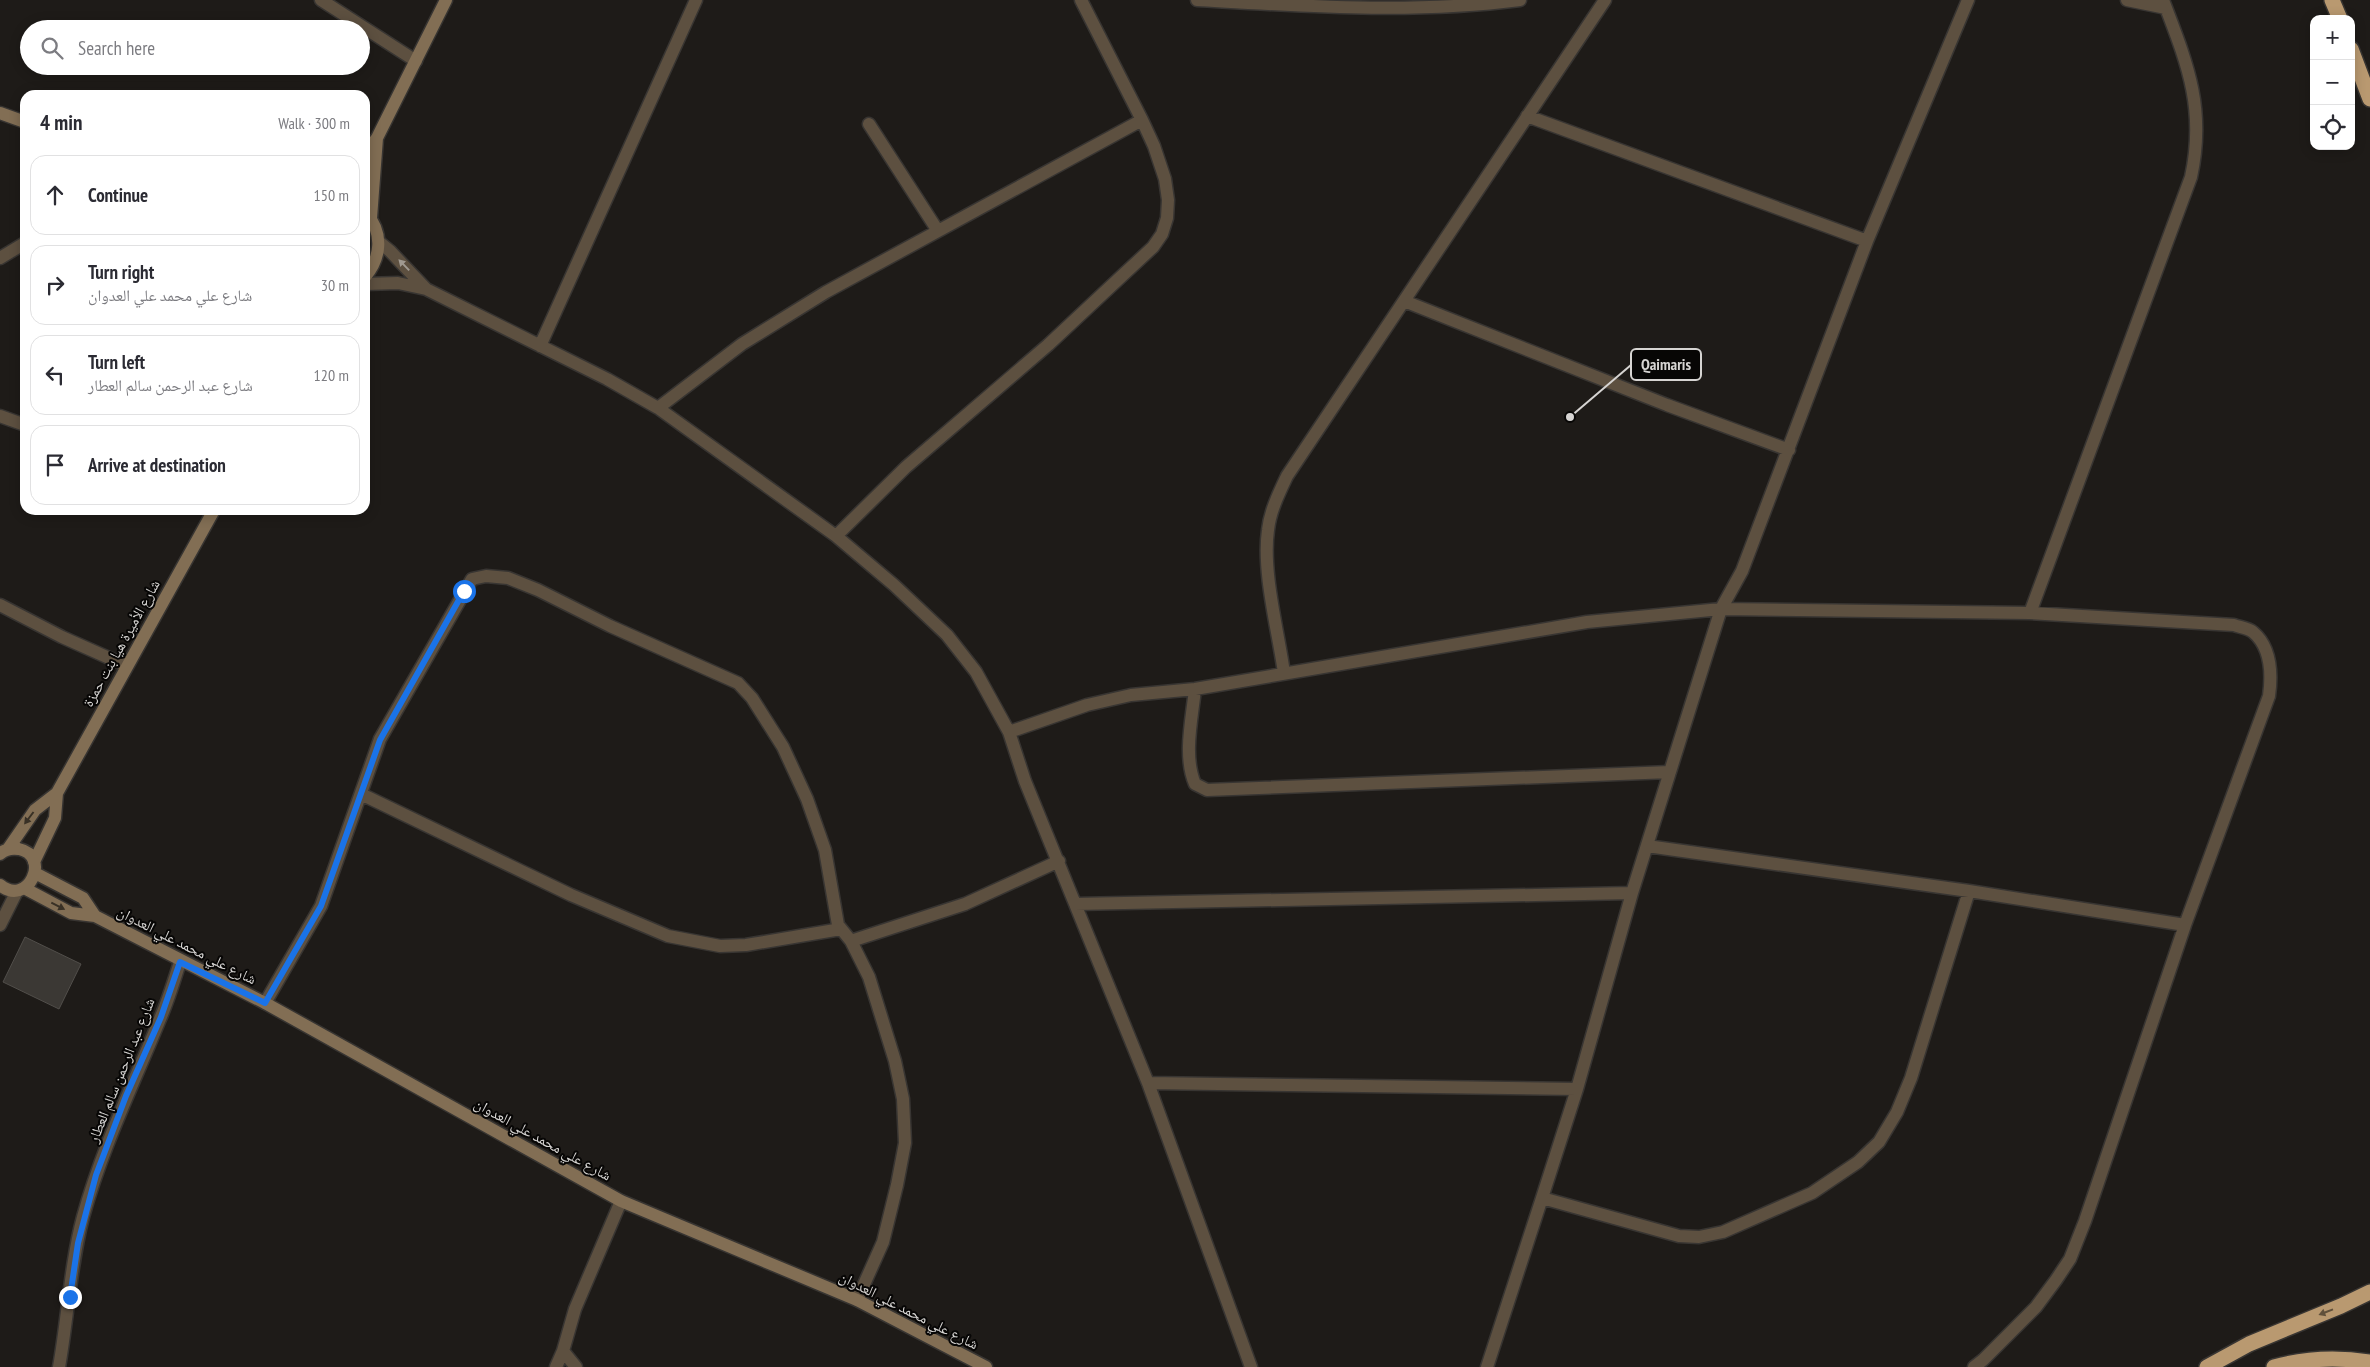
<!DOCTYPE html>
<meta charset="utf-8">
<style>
:root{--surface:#fff;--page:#f2f2f3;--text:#2b2b33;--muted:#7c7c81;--line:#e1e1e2}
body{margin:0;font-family:"PT Sans Narrow","Noto Naskh Arabic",sans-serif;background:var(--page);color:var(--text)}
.controls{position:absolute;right:15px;top:15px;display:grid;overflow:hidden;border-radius:10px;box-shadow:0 2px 12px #0003}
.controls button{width:45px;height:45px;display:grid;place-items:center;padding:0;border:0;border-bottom:1px solid var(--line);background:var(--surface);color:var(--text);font:25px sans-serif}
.stop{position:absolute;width:15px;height:15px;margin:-11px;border:4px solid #1a73e8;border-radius:50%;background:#fff}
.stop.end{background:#1a73e8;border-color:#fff;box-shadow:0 1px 5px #0008}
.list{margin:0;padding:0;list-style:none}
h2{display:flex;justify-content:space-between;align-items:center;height:65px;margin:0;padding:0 20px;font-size:21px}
h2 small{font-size:16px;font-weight:400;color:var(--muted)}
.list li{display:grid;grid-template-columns:32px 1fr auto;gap:15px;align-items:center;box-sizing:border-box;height:80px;margin:0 10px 10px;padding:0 10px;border:1px solid var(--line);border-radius:15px}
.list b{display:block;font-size:19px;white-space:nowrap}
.list p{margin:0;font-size:16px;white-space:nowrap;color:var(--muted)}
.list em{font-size:16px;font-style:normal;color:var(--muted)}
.icon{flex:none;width:28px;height:28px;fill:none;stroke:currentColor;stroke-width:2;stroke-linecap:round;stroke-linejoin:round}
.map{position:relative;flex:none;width:2370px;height:1367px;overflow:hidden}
.search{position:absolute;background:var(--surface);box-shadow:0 2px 12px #0003;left:20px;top:20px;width:350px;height:55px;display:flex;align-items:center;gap:12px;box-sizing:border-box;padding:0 18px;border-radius:28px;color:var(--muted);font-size:19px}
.panel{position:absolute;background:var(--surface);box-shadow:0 2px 12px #0003;left:20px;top:90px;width:350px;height:425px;border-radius:15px}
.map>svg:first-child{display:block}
.building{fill:#3b3834;stroke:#514e4a}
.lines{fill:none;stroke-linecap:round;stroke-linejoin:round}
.street-casing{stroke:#383532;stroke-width:15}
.secondary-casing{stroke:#383532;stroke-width:15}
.highway-casing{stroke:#383532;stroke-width:18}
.street{stroke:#5d5040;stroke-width:12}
.secondary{stroke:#826e54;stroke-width:12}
.highway{stroke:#b99970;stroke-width:15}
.oneway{fill:#a09990}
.oneway2{fill:#383025}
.oneway3{fill:#60503a}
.route{stroke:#1a73e8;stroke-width:6}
.labels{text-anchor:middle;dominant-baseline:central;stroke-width:4;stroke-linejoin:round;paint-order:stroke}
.street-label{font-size:15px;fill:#d6d4d2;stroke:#070605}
.leader{fill:none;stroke:#d6d4d2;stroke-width:2}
.callout-dot{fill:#d6d4d2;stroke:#070605;stroke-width:2}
.callout{fill:#070605;stroke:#d6d4d2;stroke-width:2}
.callout-label{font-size:16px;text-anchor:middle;font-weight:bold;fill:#d6d4d2}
</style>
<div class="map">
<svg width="2370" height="1367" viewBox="0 0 2370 1367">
<rect width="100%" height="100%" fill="#1e1b18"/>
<path class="building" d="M25,937L81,964L59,1009L3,982Z"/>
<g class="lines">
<g class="street-casing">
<path id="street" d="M321,0L416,61
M1197,0C1304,6 1413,14 1520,0
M2127,0L2166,8
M1527,116L1867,241
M869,124L938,231
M379,242L390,251L426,289
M0,258L25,243
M365,284L398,283L426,289L607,379L658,408L836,536L894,585L947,635L976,672L1009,732L1025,781L1148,1083L1251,1367
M1404,301L1667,405L1789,450
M540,346L696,0
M658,408L742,344L826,292L1142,120
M0,416L25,425
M836,536L906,467L1048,345L1125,273L1153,247L1162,234L1167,218L1168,200L1165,179L1154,146L1142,120L1081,0
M0,605L62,637L127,666
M2030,613L2191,177C2206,108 2187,63 2163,0
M1284,673C1278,630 1262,572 1268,530C1270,511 1279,493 1287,476L1605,0
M1195,689C1192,719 1183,756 1195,784L1207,790L1670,772
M1009,732L1087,705L1131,695L1195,689L1587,622L1721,609L2030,613L2234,625C2239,627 2248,628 2253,632C2272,648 2272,674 2269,696L2185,925L2085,1221L2070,1259L2056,1280L2036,1307L1983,1360L1974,1367
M361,794L571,895L668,936L720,946L746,945L841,929
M1647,846L1969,891L2185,925
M1075,904L1632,893
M0,925L17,891
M851,941L965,904L1059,861
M265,1003L321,906L380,739L472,579L486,576L508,578L538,590L610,626L738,683L752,698L783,747L807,799L825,850L838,925L851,941L869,977L895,1061L903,1099L905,1143L897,1185L883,1242L857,1300
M1148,1083L1577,1089
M1542,1198L1577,1089L1632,893L1721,609L1742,571L1867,241L1968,0
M563,1351L576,1367
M59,1367C68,1317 70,1266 83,1217C102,1148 133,1085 160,1019C168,1001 174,981 180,962
M556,1367L563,1351L575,1309L621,1201
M1487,1367L1542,1198L1679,1236L1699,1237L1723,1232L1812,1193L1858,1162L1879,1142L1897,1112L1911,1078L1969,891"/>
</g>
<g class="secondary-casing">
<path id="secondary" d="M0,113L25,122
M365,153L377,138L446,0
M371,218L377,138
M365,277C381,258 384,233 366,213
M8,849L35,810L57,793L214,510
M0,854C5,849 12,848 19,849C52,856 28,908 0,885
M34,862L55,818L57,793
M35,873L83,898L95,916
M24,888L71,913L95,916L265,1003L621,1201L857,1300L986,1367"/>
</g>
<g class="highway-casing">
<path id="highway" d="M2332,0L2340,19
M2351,49L2370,99
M2207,1367L2249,1344L2341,1306L2370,1292
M2274,1367C2306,1358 2337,1357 2370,1362"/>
</g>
<use href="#street" class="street"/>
<use href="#secondary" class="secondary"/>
<use href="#highway" class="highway"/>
</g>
<defs><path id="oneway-solid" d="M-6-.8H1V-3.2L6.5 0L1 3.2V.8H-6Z" transform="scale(1.25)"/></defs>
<use class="oneway" href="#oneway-solid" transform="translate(404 265) rotate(-134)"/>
<g class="oneway2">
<use href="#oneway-solid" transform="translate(29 818) rotate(127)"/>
<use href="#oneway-solid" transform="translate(58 906) rotate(27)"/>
</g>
<use class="oneway3" href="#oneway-solid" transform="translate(2326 1312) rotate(159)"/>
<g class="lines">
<path class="route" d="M70,1297L78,1243L96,1175L126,1096L161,1017L180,962L265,1003L321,906L380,740L464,591"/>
</g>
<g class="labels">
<g class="street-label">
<text transform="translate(121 643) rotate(-61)">شارع الأميرة هيا بنت حمزة</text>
<text transform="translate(187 945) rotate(27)">شارع علي محمد علي العدوان</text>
<text transform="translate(121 1070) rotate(-68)">شارع عبد الرحمن سالم العطار</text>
<text transform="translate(543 1139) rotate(29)">شارع علي محمد علي العدوان</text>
<text transform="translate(909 1310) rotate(27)">شارع علي محمد علي العدوان</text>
</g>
</g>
<path class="leader" d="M1570 417L1631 365"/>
<circle class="callout-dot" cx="1570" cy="417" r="5"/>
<rect class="callout" x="1631" y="349" width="70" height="31" rx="5"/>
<g class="callout-label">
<text x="1666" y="370">Qaimaris</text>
</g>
</svg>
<div class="controls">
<button>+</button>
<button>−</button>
<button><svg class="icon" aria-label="locate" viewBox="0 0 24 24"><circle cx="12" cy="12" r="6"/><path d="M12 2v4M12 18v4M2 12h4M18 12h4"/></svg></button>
</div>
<div class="stop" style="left:464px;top:591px"></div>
<div class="stop end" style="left:70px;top:1297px"></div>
<div class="search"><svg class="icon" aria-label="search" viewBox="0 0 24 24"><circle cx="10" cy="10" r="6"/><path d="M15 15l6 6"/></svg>Search here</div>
<section class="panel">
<h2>4 min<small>Walk · 300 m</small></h2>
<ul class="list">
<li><svg class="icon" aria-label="ahead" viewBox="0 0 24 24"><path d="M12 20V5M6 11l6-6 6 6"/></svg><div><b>Continue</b></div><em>150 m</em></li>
<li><svg class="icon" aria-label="right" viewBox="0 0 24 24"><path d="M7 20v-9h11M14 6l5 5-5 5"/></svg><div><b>Turn right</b><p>شارع علي محمد علي العدوان</p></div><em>30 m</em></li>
<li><svg class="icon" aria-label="left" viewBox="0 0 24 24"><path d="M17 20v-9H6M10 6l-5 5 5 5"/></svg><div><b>Turn left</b><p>شارع عبد الرحمن سالم العطار</p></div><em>120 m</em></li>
<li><svg class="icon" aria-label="arrive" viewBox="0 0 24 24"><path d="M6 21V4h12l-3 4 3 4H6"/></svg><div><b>Arrive at destination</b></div></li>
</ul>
</section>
</div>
